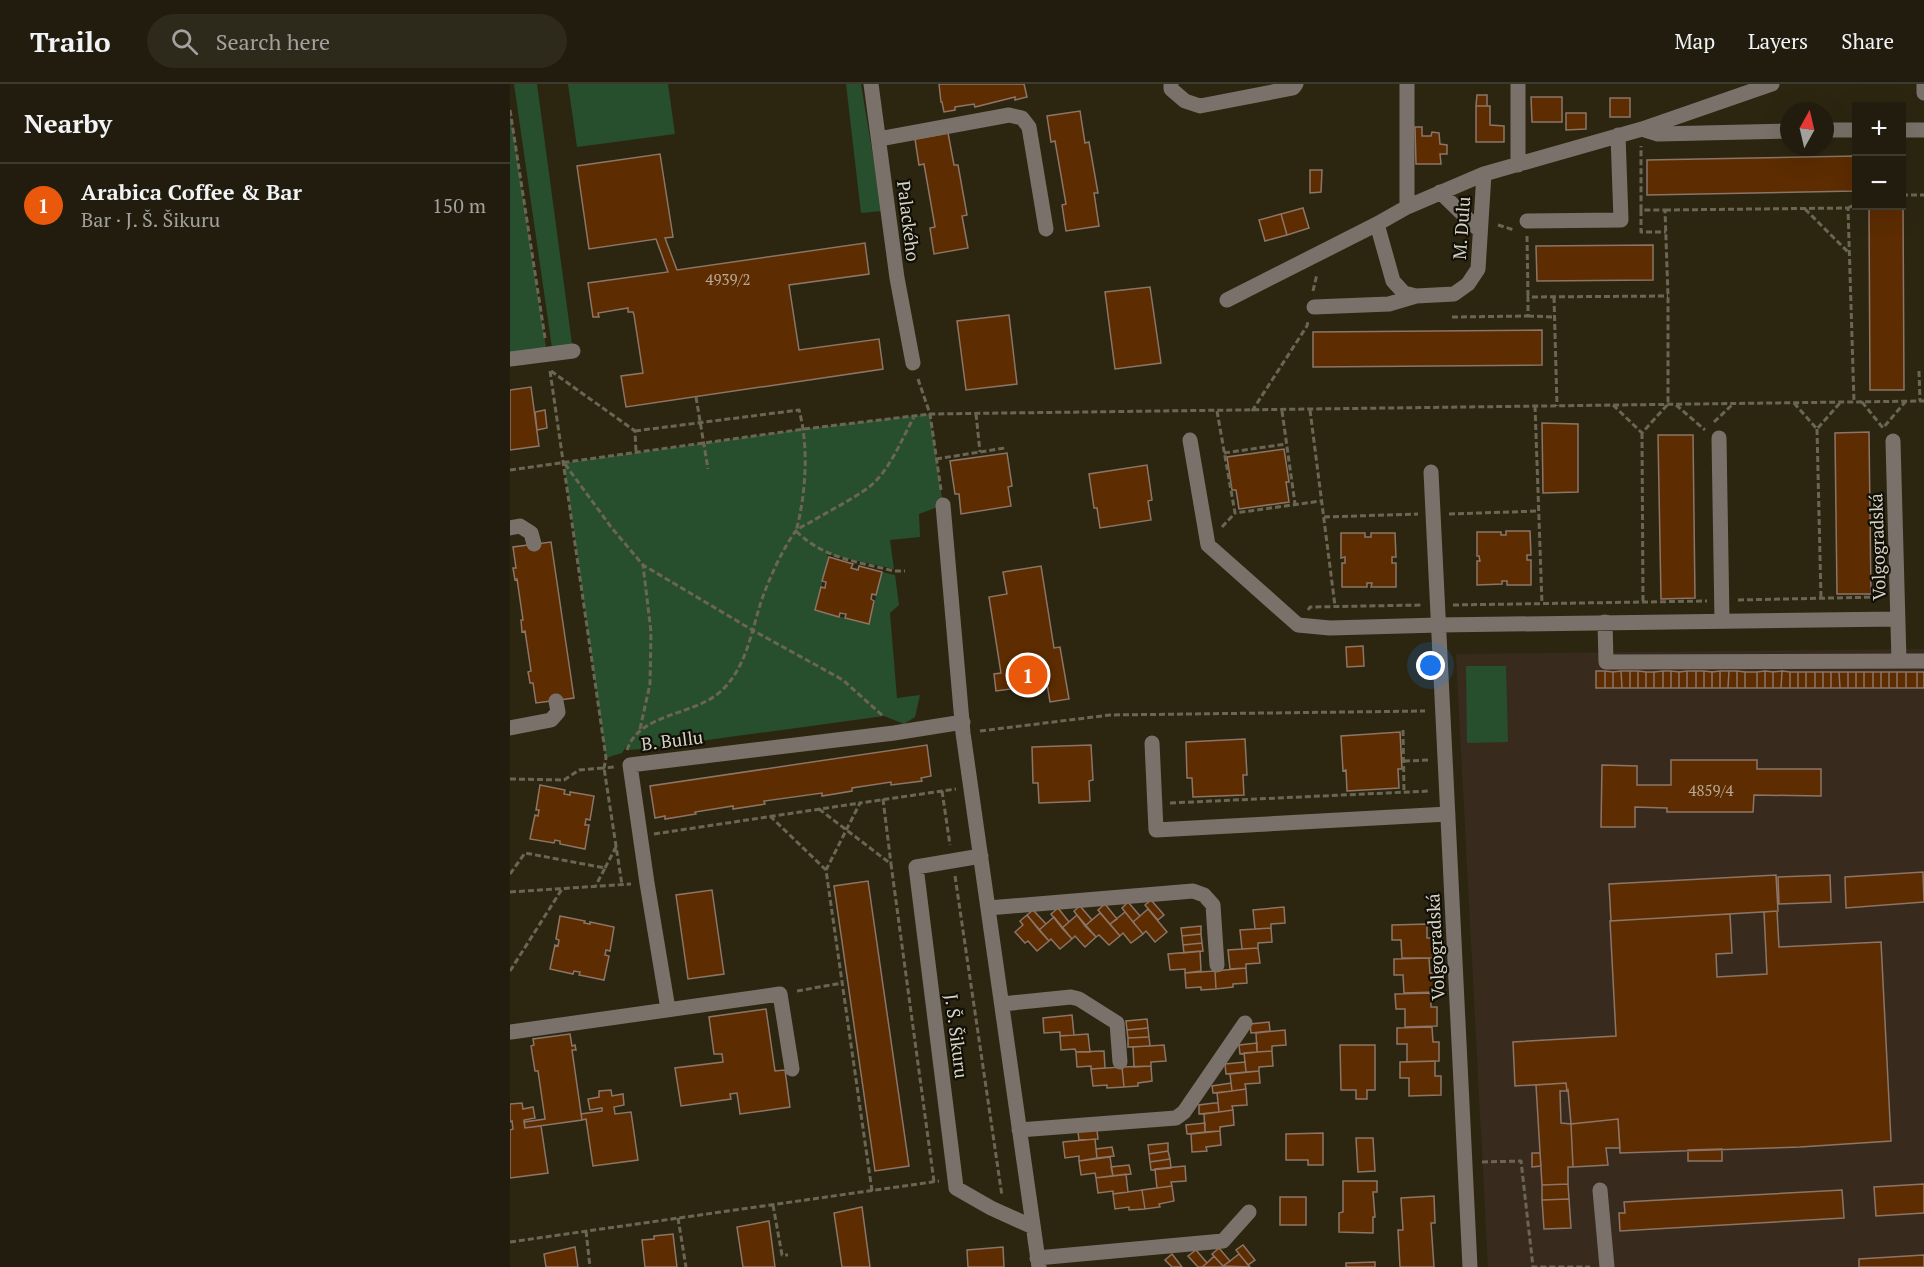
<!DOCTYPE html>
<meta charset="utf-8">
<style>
:root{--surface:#211c0d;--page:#2d291b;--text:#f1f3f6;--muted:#a2a19d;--line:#3e3a2e;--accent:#ea580c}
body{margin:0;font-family:"PT Serif",serif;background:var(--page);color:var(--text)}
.controls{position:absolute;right:18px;top:18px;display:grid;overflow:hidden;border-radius:0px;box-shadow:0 6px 24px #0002}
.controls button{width:54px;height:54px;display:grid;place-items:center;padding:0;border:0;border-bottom:2px solid var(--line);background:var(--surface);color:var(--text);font:30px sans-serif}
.compass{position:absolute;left:1270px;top:18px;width:54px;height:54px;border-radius:50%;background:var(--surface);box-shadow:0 6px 24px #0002;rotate:8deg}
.you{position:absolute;left:921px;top:582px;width:21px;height:21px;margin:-15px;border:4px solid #fff;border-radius:50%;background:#1a73e8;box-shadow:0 0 0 9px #1a73e833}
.badge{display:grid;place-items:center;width:39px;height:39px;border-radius:50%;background:var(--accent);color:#fff;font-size:20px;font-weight:700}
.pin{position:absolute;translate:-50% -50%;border:3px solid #fff;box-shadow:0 2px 6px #0006}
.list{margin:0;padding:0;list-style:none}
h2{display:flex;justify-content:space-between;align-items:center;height:78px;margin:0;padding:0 24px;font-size:26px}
h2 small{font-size:20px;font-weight:400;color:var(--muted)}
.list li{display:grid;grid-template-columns:39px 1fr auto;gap:18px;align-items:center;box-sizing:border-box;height:84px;padding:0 24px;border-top:2px solid var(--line)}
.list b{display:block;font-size:22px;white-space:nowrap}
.list p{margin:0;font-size:20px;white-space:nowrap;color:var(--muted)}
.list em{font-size:20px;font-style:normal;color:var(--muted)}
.icon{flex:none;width:33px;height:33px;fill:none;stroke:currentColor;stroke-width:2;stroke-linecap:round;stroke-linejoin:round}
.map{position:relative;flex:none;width:1414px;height:1183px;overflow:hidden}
header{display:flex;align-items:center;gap:36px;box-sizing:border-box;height:84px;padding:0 30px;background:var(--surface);border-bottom:2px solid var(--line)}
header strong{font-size:28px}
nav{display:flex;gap:33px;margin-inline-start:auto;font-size:21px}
.search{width:420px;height:54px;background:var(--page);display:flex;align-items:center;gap:15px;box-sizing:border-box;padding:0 21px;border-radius:33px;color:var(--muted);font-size:22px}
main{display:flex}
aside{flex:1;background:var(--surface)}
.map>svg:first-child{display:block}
.industrial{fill:#382b1e}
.green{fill:#274e2d}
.building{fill:#5d2c00;stroke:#8c7567;stroke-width:1.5}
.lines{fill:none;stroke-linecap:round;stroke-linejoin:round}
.path{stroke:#6b6654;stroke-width:3;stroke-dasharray:6 3;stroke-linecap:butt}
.minor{stroke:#7a726a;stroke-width:15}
.labels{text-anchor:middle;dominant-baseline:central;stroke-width:4.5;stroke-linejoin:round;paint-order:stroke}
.number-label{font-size:15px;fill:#b8aa95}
.street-label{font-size:18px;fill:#d7d4c7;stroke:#120f07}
</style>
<header>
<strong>Trailo</strong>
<div class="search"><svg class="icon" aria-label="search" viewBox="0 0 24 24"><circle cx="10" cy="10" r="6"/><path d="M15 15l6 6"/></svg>Search here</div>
<nav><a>Map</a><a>Layers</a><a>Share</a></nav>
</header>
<main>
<aside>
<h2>Nearby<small></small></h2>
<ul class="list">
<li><span class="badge">1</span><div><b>Arabica Coffee &amp; Bar</b><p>Bar · J. Š. Šikuru</p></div><em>150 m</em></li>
</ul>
</aside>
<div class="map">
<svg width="1414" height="1183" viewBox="0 0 1414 1183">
<rect width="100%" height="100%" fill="#2c2611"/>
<path class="industrial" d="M1414,565V1183H978L946,570Z"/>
<path class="green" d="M4,0H27L62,260L42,264Z
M58,0H158L165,50L67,63Z
M336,0H351L372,127L351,129Z
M0,26L37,270L0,275Z
M420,330L433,421L409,430L410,453L380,456L384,485L316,470L319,473L305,526L359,540L372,488L385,491L389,521L380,529L387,614L410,611L405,633L394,640L374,632L132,665L117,666L118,660L112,669L96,674L54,379L294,345Z
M956,582H996L998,658L957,659Z"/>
<path class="building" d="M429,0H514L517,13L505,16V13L465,23L464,20L445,23V26L434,28L432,18H431Z
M967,11H977V22H966Z
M1021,13H1052V38H1022Z
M1100,14H1120V33H1100Z
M966,22H980V41L994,42V58H966Z
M570,27L575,59L579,58L588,109H584L589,142L556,147L552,121L556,120L545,57L541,58L537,32Z
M1056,29H1076V45L1056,46Z
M905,43H912V52H921L922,48L929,49L930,60L937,61V70H930L931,80H906Z
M438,49L444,81H448L457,131L452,132L458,164L424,170L420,144L425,143L414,80L409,81L405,55Z
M150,70L163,153L155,154L167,186L355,159L359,190L279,201L289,266L369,255L373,285L116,323L111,292L133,289L124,231L123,228H118V224L88,229L89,233H83L78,199L158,188L146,155L79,165L67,82Z
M1346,72V107L1137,111V76Z
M800,86H812L811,108L800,109Z
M1392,119H1393L1394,306H1360L1359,122H1392Z
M793,124L799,144L777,151L771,130Z
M771,130L777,151L755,157L749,136Z
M1143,161V196L1027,197L1026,162Z
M640,203L651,279L605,285L595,208Z
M499,231L507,300L456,306L447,237Z
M1032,246V281L803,283V248Z
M21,303L29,362L0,366V306Z
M35,326L37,344L27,346L25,328Z
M1032,339L1068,340V408L1033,409Z
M1359,348L1361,510H1327L1325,349Z
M1148,351H1183L1185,514L1151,515Z
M774,365L779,398H776L779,418L729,425L726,406H722L717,373Z
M497,369L502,402L498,403L501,422L451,430L449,410H445L440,377Z
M637,381L642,416L638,417L641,436L590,444L587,424H584L579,390Z
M996,447H1020L1021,471H1017V476H1021V501H997V497H992V500L967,501V477H970L969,472H967V448H991V451H996Z
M831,449H855V453H861V449H885L886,473H882V479H886V503H861L862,499H857V503H832V479H835V473L831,474Z
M41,458L64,614L26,619L23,599H20L19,593L18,588L21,587L15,547L12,548L11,536H13L7,495L5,496L3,484H6L3,463Z
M319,473L343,480L341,484L348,486L349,482L372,488L366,511L362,510L361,515L364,517L359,540L335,534L336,530L330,529L329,533L305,526L311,503L315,504L316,498L312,497Z
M531,482L544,564L550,563L559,615L540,618L537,600L486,607L484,590L491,589L479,513L497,510L493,488Z
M853,562L854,582L837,583L836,563Z
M1086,587H1095V604H1086Z
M1095,587L1103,588V604H1095Z
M1111,587L1112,604H1103V588Z
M1111,587H1120V604H1112Z
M1120,587H1128V604H1120Z
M1128,587L1136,588V604H1128Z
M1153,587V604H1144V588Z
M1153,587H1161V604H1153Z
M1161,587L1169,588V604H1161Z
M1177,587H1186V604H1177Z
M1177,587V604H1169V588Z
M1186,587H1194V604H1186Z
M1194,587L1202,588V604H1194Z
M1210,587V604H1202V588Z
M1210,587H1219L1218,604H1210Z
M1219,587H1227V604H1218Z
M1227,587L1235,588V604H1227Z
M1255,587V604H1247V588Z
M1255,587L1263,588V604H1255Z
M1272,587L1280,588V604H1271Z
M1272,587L1271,604H1263V588Z
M1136,588H1144V604H1136Z
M1235,588H1247V604H1235Z
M1280,588H1288V604H1280Z
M1288,588H1296V604H1288Z
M1296,588H1305V604H1296Z
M1305,588H1313V604H1305Z
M1313,588H1321V604H1313Z
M1321,588H1329L1330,604H1321Z
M1329,588H1338V604H1330Z
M1338,588H1346V604H1338Z
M1346,588H1354V604H1346Z
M1354,588H1363V604H1354Z
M1363,588H1371V604H1363Z
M1371,588H1379V604H1371Z
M1379,588H1387V604H1379Z
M1387,588H1396V604H1387Z
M1396,588H1407V604H1396Z
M1407,588H1414V604H1407Z
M890,648L892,685H888L889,704L837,707L836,686L833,687L831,652Z
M735,655L737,691H733L734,711L683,713L682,694H677L676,658Z
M417,661L421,692L411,694L412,697L381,701V698L342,704V707L312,712V709L254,717L255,720L223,725V722L185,728L186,730L155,735V732L145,734L140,702Z
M581,661L583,696L579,697L580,717L529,719L528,699H523L522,663Z
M1161,676H1247V685H1311V712L1244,711L1243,728H1157V724L1125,723V743H1091L1092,681L1127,682V701H1161Z
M30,701L55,706L54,710L60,711V708L84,712L80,736L76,735L75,741H79L75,765L50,760V757L45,756L44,759L20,755L25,731L28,732L29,726H26Z
M1413,788L1414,818L1336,824L1335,793Z
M1266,791L1268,827L1101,837L1099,800Z
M1320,791L1321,818L1269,820L1268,793Z
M358,797L399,1082L365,1087L324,802Z
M202,806L214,890L178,895L166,811Z
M641,816L654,831L648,836L635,821Z
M618,818L630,832L623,838L612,824Z
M595,820L607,835L600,840L588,826Z
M570,822L582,836L575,842L564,827Z
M774,823L775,839L761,840V844L745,845L743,826Z
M548,824L559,838L552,844L541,830Z
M638,825L657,848L645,858L636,847L633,850L623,838Z
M523,826L536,840L529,846L517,831Z
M1267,827L1269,863L1371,858L1381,1057L1290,1063L1110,1069L1108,1035L1061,1040L1058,1006L1057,1007L1056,999L1005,1002L1003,958L1106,952L1100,837L1220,830L1222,869L1206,870L1207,893L1257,890L1254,828Z
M615,828L633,850L621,859L613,849L610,852L600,840Z
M590,829L610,852L599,861L589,851L586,853L575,842Z
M517,831L539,857L527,867L518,857L515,859L505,848L513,841L510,837Z
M567,831L586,853L575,863L565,852L562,855L552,844Z
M50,832L75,837L74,839L80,840V838L104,843L100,867L96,866L95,871L99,872L94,896L69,891L70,888L64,887L63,890L40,885L45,861L48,862L49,856L46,855Z
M544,833L562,855L550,865L541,855L539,857L529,846Z
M917,840V854H923L924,874H892L891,856H882V841Z
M691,842V850L672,852L671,844Z
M761,844L762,858L748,859V864L732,865L730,846Z
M691,850L692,859L673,861L672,852Z
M692,859L693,867L674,869L673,861Z
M748,864L750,879L736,880V884L720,885L718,866Z
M690,867L691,887L675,889V885L660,886L658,870Z
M919,874L920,889H925L926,908L894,909L893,891H884V875Z
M736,884L737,899L723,900V903L706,905L705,887Z
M705,887L706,905L691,906V903L676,904L675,889Z
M921,909V923H927V942L895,943V925H886L885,910Z
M256,925L265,987L275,986L280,1023L230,1030L227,1009L220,1010L221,1015L171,1022L165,984L213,978L212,970H204L199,933Z
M562,931L564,951L550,952V948L534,949L533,934Z
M637,935L638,944L617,946L616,937Z
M759,938L760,947L741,949L740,940Z
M922,943L923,958H929V977L897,978V960H887V944Z
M638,944L639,953L618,954L617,946Z
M775,946L776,961L762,962V967L747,968L746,949Z
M60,950L62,962L65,961L66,966H62L72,1036L15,1044L14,1038L35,1035L28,987H25L21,962L24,961L23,955Z
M578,950L580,968H566L565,965L551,966L550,952Z
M639,953L640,962L618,963V954Z
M747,959V968L730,970L729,961Z
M654,961L656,977L641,978V982L624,983L623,963Z
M830,961H865V1006H857V1015H846V1006H831Z
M594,967L595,984L581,985V982L567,983L566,968Z
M762,967L763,982L749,983V987L736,988L734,969Z
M925,977V992H931V1011L899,1012V994H890V978Z
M735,978L736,988L716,990L715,980Z
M641,982L642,997L628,999V1002L614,1003L612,983Z
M612,983L614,1003L597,1004V1001L583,1002L581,985Z
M749,987L750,999L735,1000L736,1005L722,1007L720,990Z
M721,999L722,1007L703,1009L702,1002Z
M1056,999L1057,1007H1050L1051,1039L1061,1040L1063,1083H1058V1100L1032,1101L1026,1001Z
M736,1005L737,1021L722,1022L723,1026L709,1028L707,1009Z
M101,1006L102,1012L113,1010L114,1021L104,1023L105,1030L121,1028L128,1076L83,1082L76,1035L72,1036L71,1030L92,1027V1024L80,1026L78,1015L89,1013V1007Z
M12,1019L13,1025L23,1023L25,1034L14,1036L15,1044L31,1042L38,1089L0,1094V1046L3,1045L2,1037L0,1038V1020Z
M704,1019H708L709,1028L689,1030V1021Z
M723,1026L724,1041L710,1043V1047L695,1048L694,1030Z
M1108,1035L1110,1064H1096L1098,1081L1063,1083L1061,1040Z
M695,1039V1048L677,1050L676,1041Z
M587,1046L588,1055L569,1056L568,1048Z
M710,1047L711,1061L696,1063L697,1067L682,1068L681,1050Z
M813,1049V1081H798V1076H776V1050Z
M846,1054H863L865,1087L848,1088Z
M585,1055L587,1074L569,1077V1072L555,1074L553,1058Z
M658,1059V1067L639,1070L638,1061Z
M602,1063L604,1072L587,1074L586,1065Z
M1212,1065V1077H1178V1066Z
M658,1067L660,1075L640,1078L639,1070Z
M1022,1069H1030L1031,1082L1022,1083Z
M600,1073L603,1092L586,1094L585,1089L571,1091L569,1077Z
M660,1075L661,1084L641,1086L640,1078Z
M619,1081L621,1090L603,1092L601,1083Z
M675,1082L676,1097L661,1098L662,1102L647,1104L645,1085Z
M616,1090L618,1108L603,1110V1107L588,1109L586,1094Z
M833,1097H867V1108H863L865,1133H863V1149L829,1148V1129L833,1128Z
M1058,1100L1059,1115L1032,1116V1101Z
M1414,1100V1129L1366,1132L1364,1103Z
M662,1102L664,1117L649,1120L650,1123L635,1125L632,1106Z
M632,1106L635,1125L619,1126V1123L605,1125L603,1110Z
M1332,1106L1334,1134L1110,1147L1109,1129H1115L1114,1118Z
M924,1112L925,1139H921L924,1183H890L888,1146H893L891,1114Z
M770,1113H796V1141H770Z
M1059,1115L1061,1144L1034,1145L1032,1116Z
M352,1123L360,1183H332L324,1129Z
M259,1137L265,1183H233L227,1143Z
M163,1150L167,1183H135L132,1156L144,1155V1152Z
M733,1161L745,1176L738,1181L726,1166Z
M65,1163L68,1183H36L34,1170Z
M493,1163L494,1183H458L457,1166Z
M709,1164L720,1177L713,1182L702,1170Z
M686,1166L697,1179L692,1183H688L678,1172Z
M662,1170L672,1183H662L655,1176Z
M729,1170L740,1183L713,1182L720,1177Z
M1414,1171V1183H1349V1175Z
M704,1172L714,1183H692L697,1179Z
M865,1178V1183H836V1179Z"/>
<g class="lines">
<path class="path" d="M0,26L35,254
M1392,111H1414
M1338,124L1346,120
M1295,125L1339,169
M1131,126V148H1156
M1155,126L1338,124L1344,318
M988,141L1004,146
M1017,152L1018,213
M803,207L807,190
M1044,213L1047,322
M1018,232L1045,233
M942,233L1018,232V213L1158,212
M40,287L96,674L94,684L104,683
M41,287L125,347L126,368
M1409,287L1410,317
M408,295L420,330L431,406
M186,313L198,385
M1352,318L1373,344L1396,317
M1284,319L1307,345L1330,319
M1103,321L1132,349L1158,320V212L1155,126H1131V62
M1166,321L1195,346
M1025,322L1032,520
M800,326L825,522
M707,327L725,429L811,417
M742,327L797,242L798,237
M772,327L785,420
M466,330L470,368
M1204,338L1223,320
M1307,345L1311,515
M125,347L289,326C299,362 296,411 286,447C313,474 348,478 384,487H395
M1132,349L1133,518
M714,369L776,360
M426,375L495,364
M55,380L101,443L133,481L244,547L333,596L374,633
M0,386L294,345L420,330L1414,317
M939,430L1029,427
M814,433L908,430
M712,443L725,429
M1228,516L1371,513
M943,521L1197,517
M798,526L800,523L912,521
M130,645L140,600L141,548L133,481
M893,646L894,708
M470,647L600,631L915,627
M117,666C129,629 183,632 210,608C236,585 241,549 251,518C258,497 272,466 285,448C289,443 298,440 304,436C321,426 339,417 355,406C379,390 391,356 405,331
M894,677L919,676
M0,695L54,696L69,686L94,684L112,801
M432,707L440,761
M373,715L381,780
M660,719L920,707
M309,725L381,780L424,1098
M260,732L316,786
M144,750L350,719
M95,784L107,761
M0,790L15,769L95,784L86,801
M445,792L492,1112
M0,808L121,800
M0,887L52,805
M287,907L332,899
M972,1078L1011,1077L1023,1183H1080
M362,1107L316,786L350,719L446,705
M263,1121L272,1171H278
M168,1134L176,1183
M76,1147L80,1183
M0,1158L429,1097"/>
<path class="minor" d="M361,0L387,194L403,279
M661,0V5L675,17L690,22L783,4L786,0
M1414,0V9
M1132,45L1148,50L1279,47
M1315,46H1346
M1392,46H1414
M369,55L499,31L512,34L519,43L536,145
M1008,81V0
M930,108L970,147
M897,123V0
M1017,137L1111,136L1108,51
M867,140L883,197L894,209L906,212L944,210L958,200L968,185L974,90
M717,216L867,140L897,123L974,90L1132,45L1262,0
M804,223L879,220L906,212
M0,275L63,267
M1209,354L1212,537
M680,356L698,461L788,541L820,544L929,541L1388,535
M1383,357L1389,577
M921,388L960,1183
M433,421L453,649L529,1183
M0,444L10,442L21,449L24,460
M1095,538L1096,578L1414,577
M0,644L41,636L48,628L46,617
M642,659L646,746L938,730
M471,772L406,783L445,1095L446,1104L481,1124L523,1143
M478,824L683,807L694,811L703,821L707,881
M492,920L561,913L569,915L607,939L610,978
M158,925L137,799L120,681L384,649L453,638
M1,948L270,910L282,985
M509,1046L666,1034L674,1028L735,939
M1090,1106L1097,1183
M527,1174L713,1157L739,1128"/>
</g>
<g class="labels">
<g class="number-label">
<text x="218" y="195">4939/2</text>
<text x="1201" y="706">4859/4</text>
</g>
<g class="street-label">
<text transform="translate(399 137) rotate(83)">Palackého</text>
<text transform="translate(951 144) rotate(-86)">M. Dulu</text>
<text transform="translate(1367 463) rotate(-92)">Volgogradská</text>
<text transform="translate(162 656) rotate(-7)">B. Bullu</text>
<text transform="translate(925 863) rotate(-93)">Volgogradská</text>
<text transform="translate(447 952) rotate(83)">J. Š. Šikuru</text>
</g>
</g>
</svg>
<div class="controls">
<button>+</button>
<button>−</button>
</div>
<svg class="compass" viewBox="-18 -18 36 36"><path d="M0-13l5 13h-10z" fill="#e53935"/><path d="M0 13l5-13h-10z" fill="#a2a19d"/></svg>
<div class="you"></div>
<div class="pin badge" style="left:518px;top:591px">1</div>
</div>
</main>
